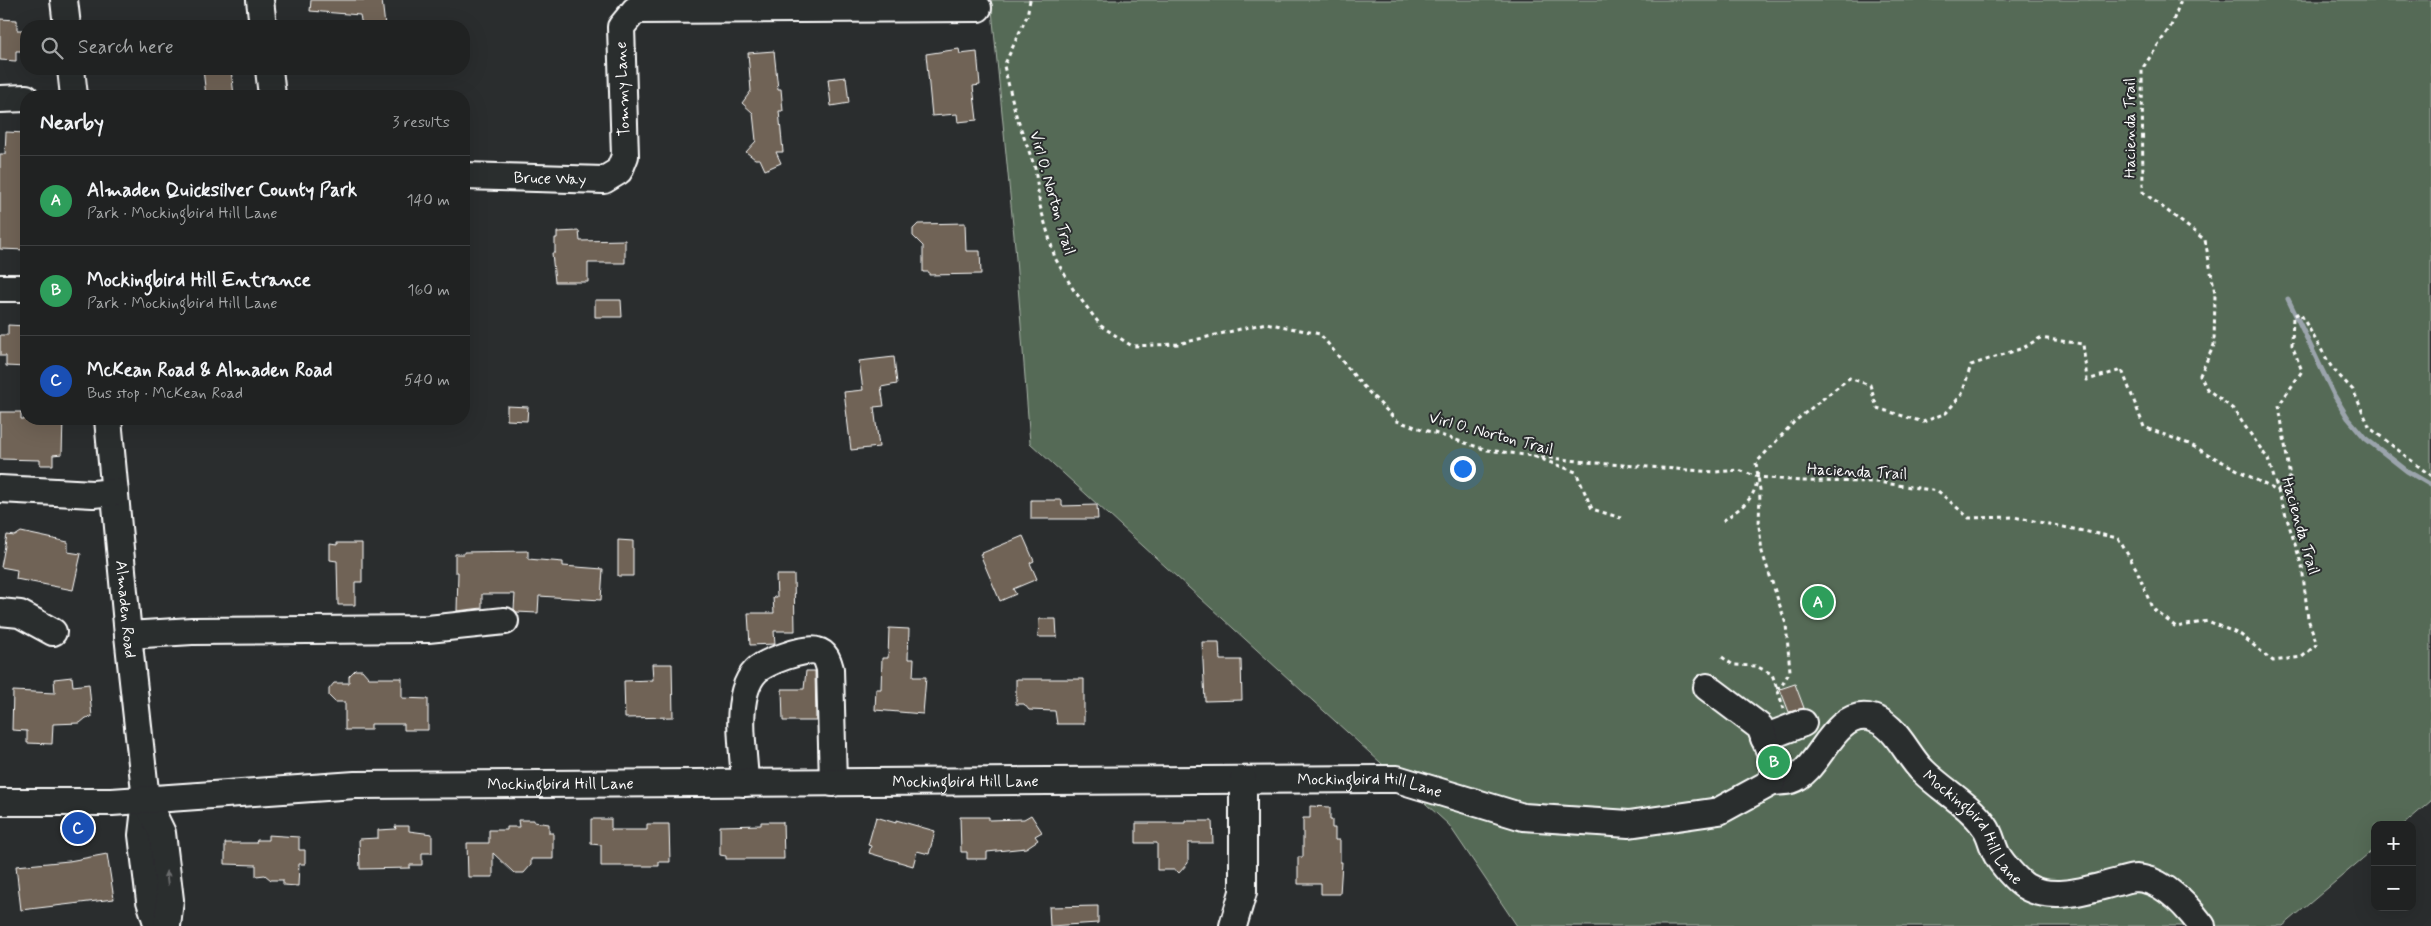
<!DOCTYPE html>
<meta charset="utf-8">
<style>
:root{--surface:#202222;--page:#282a2a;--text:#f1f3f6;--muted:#a2a4a5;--line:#3d3f40;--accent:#ffd166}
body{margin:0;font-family:Mynerve,sans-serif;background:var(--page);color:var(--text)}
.controls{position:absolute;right:15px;bottom:15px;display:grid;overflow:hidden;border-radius:10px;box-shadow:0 5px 20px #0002}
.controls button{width:45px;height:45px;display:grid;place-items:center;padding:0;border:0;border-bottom:1px solid var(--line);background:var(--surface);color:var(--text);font:25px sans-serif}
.you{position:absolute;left:1462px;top:468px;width:18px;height:18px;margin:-12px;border:4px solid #fff;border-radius:50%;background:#1a73e8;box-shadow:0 0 0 8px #1a73e833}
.badge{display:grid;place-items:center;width:32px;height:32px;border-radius:50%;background:var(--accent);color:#fff;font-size:16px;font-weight:700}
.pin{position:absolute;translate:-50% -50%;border:2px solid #fff;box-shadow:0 1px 5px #0006}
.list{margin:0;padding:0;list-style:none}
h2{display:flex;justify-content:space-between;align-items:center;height:65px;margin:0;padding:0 20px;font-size:21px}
h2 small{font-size:16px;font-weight:400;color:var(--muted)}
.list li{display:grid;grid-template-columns:32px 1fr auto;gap:15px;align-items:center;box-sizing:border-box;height:90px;padding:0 20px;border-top:1px solid var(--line)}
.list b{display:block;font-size:19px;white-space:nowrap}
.list p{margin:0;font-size:16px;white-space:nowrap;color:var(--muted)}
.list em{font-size:16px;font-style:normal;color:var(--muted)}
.icon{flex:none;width:28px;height:28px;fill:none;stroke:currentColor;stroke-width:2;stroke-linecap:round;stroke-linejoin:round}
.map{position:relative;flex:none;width:2431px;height:926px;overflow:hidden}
.search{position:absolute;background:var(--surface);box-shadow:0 5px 20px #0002;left:20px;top:20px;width:450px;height:55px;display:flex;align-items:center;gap:12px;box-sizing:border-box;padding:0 18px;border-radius:20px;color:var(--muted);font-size:19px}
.panel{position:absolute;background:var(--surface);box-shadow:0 5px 20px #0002;left:20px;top:90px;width:450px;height:335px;border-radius:20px}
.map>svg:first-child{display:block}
.green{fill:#556b56;stroke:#aab5aa}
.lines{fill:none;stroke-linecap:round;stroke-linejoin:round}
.stream{stroke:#9ba4ac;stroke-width:5}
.building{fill:#706456;stroke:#fff}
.minor-casing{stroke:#fff;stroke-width:30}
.path{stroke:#fff;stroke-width:3;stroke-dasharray:4 4;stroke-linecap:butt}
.minor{stroke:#2a2d2e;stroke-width:26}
.oneway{fill:#6a6c6d}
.labels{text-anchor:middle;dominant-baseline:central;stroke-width:4;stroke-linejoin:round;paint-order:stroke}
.street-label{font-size:16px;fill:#fff;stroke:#2a2d2e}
</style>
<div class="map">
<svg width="2431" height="926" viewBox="0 0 2431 926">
<rect width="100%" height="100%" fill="#2a2d2e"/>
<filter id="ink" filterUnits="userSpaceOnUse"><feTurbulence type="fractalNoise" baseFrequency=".02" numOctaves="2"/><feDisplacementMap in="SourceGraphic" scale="10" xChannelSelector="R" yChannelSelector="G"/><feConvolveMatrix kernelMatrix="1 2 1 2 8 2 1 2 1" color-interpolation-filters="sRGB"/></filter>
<g filter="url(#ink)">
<path class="green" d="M991,0H2431V801L2403,825H2375V848L2283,926H1517L1449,825L1030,443L1015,246Z"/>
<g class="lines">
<path class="stream" d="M2288,299L2334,395L2348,418L2365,438L2407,471L2431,485"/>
</g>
<path class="building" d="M311,0H382L385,26H362L360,15L310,11Z
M0,19L17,20V30H24L23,51H16V61L0,60Z
M959,49L960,54L977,52L980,85L973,86L977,120L958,122L957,114L932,116L926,54Z
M774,51L778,89H781L783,111H779L783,152H776L781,163L765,170L760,159H755L746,152L756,141L753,113L742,103L751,91L748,53Z
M203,69H231L234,96H206Z
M846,77L849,103L831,106L828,79Z
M6,132L26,133V250L0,249V154H5Z
M965,223L966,251H980L981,274L929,275V272H923V246L913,236V229L918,224Z
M579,231L580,241L625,240V263H588V282H555L552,253H555V238H557V232Z
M595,300H621L622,317H595Z
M8,325L26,326V367L6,366V356H0V335H8Z
M894,357L897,384L881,387L884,406L874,407L879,447L851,450L844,392L863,390L859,361Z
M507,406L528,407L527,421L507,420Z
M0,412H21V419H63L62,454L53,455V465H40V460L0,459Z
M1031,500H1062V506L1097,505L1098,519H1031Z
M21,532L68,542V552L81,554L73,590L16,579L17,570L1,567L7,535L15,536Z
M1023,536L1034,561L1030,563L1037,579L1013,589L1016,594L1000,601L980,554Z
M618,540L633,541V576H618Z
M337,543H362V582H355V605H338L337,561L330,560V544L337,545Z
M528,551V559L563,562V566L603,569L601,600L539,596L538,613L516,612L514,609L515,594H482V608L457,611L458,572H455V554H464V552Z
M776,575H794L795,631H774L775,644L750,645L748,613H774L773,597H777Z
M1039,619H1056L1057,637H1038Z
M889,628L909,629L908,659H914L913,677H926L923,714L875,710L876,689H881L882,658H888Z
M1202,642H1219L1220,660H1241L1242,700L1205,701Z
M652,664H672L673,717L625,718L624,681L653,680Z
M355,670H362L369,678H402V698L428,699V730H404V724H371V730H345V702H335L329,696V689L334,683H349V676Z
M806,671H815L816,721H783L782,689H804Z
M72,677L73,686L89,684L92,717L86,718L80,723L53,724L52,744L27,743V731L12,730L13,691L55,693L54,679Z
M1016,679H1084V724H1057L1055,711L1029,710L1024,704H1016Z
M1795,684L1804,708L1789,712L1780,689Z
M1310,806L1330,807V820H1332V828H1335V840H1340V862H1342L1340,894H1321V884H1298V857H1303V818H1310Z
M1031,815L1042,832L1035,836L1038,840L1026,848L987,852V859H967V852H961L960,817H989V820L1024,819Z
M876,817L896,823V820L935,831L929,854L917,851L913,866L869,853L871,846L868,845Z
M591,819H611V830H647V824H669L670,862H659V866H601V845L591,844Z
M518,820H534V822L549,824V833H553V859H531V865L524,873H514L493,853V877H468L467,843H489V830H507V827H519Z
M1185,821H1212L1213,843H1188V863L1179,873L1176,870H1157V843H1136V823H1185Z
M761,822H783L784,859H726V856L720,855V826L761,825Z
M395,826H409V831L432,834V853H422V865H410V868L360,869L359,839L378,838V830L396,829Z
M268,835L299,837V850H305V864H299L298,886L283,885V880H271L265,875L256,876V865L225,864V843H256L257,840H268Z
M107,854L114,899L21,910L16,866L69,861Z
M1098,906V923L1050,926L1049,907Z"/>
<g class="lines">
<g class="minor-casing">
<g id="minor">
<path d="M64,0L67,26"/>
<path d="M260,0L263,26"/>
<path d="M71,69L74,96"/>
<path d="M269,69L272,96"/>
<path d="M0,99L26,98"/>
<path id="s1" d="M464,176L604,180L619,171L625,156L621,27L635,10L978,8"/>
<path d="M0,288H26"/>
<path id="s2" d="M108,419L128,635L146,800L142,835L150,901L158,926"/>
<path d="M0,489L93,494L115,492"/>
<path d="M0,612L20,614L53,632"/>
<path d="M128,635L192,631L428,629L505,621"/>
<path d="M1764,738L1803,723"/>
<path id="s3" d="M1772,782C1778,781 1785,782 1791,780C1819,772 1832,712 1868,717C1895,721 1906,755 1923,771C1943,791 1969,804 1985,827C1991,835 1992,846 1997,855C2003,865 2016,880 2025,886C2053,903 2089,889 2118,882C2123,881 2130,878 2136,878C2163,879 2187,906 2202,926"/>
<path d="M745,783C744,754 737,719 745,691C747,684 751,676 756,671C764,662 806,647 817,651C826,653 828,662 830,669L833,783"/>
<path d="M146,800L162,833L170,900L167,926"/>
<path id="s4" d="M0,802H112L355,785L1382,779H1397L1523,817L1629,824L1719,811L1772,782L1774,762L1760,727L1707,687"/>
<path d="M1233,926L1243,892V780"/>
</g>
</g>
<path class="path" d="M1030,0L1027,16L1004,66L1016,115L1035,168L1040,206L1055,258L1073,289L1101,326L1132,346L1178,344L1266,323L1320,334L1361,384L1397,421L1487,450L1533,456L1576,472L1592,509L1621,518
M1533,456L1596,463L1715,472L1739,470L1758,477L1801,481L1877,482L1938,491L1969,518L2014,517L2118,538L2137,570L2152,608L2176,627L2208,621L2241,635L2273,661L2302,657L2317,644L2308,619L2302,566L2268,459L2233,409L2207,389L2200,375L2214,345L2215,293L2205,240L2143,192L2142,69L2171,26L2181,0
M1723,521C1739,508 1754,502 1757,480
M1722,657L1733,665L1756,666L1772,674L1784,709
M1776,688L1781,687L1790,671L1786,624L1762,552L1759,526L1760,490L1756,463L1794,422L1849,378L1870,385L1877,408L1923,422L1946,413L1962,394L1971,365L2023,348L2040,338L2083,344L2087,380L2122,370L2144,427L2189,444L2277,491L2290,478L2279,405L2302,371L2292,345L2293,316L2300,313L2332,368L2353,390L2370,428L2431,476"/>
<use href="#minor" class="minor"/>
</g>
<defs><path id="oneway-solid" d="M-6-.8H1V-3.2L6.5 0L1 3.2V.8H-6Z" transform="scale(1.25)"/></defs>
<use class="oneway" href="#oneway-solid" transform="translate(167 878) rotate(-97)"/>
</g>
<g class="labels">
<g class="street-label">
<text transform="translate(623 89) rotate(-92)">Tommy Lane</text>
<text transform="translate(2130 128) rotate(-90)">Hacienda Trail</text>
<text stroke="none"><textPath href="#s1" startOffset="86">Bruce Way</textPath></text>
<text transform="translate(1052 193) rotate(74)">Virl O. Norton Trail</text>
<text transform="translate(1491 434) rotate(15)">Virl O. Norton Trail</text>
<text transform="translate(1857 472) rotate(3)">Hacienda Trail</text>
<text transform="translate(2300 526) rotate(74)">Hacienda Trail</text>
<text stroke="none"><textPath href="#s2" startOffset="191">Almaden Road</textPath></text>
<text stroke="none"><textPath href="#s4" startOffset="966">Mockingbird Hill Lane</textPath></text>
<text stroke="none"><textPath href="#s4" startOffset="561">Mockingbird Hill Lane</textPath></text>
<text stroke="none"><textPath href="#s4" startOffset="1371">Mockingbird Hill Lane</textPath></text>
<text stroke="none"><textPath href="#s3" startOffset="278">Mockingbird Hill Lane</textPath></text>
</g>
</g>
</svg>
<div class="controls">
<button>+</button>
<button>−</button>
</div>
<div class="you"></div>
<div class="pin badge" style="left:1818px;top:602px;background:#2e9e5b">A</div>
<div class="pin badge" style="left:1774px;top:762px;background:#2e9e5b">B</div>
<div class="pin badge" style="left:78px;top:828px;background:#1a4fb4">C</div>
<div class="search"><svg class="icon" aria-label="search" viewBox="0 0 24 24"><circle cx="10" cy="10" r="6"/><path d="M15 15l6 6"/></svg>Search here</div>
<section class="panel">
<h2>Nearby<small>3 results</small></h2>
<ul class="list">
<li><span class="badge" style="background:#2e9e5b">A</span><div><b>Almaden Quicksilver County Park</b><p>Park · Mockingbird Hill Lane</p></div><em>140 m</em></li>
<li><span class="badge" style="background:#2e9e5b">B</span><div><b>Mockingbird Hill Entrance</b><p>Park · Mockingbird Hill Lane</p></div><em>160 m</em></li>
<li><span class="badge" style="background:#1a4fb4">C</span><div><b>McKean Road &amp; Almaden Road</b><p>Bus stop · McKean Road</p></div><em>540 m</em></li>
</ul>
</section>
</div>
